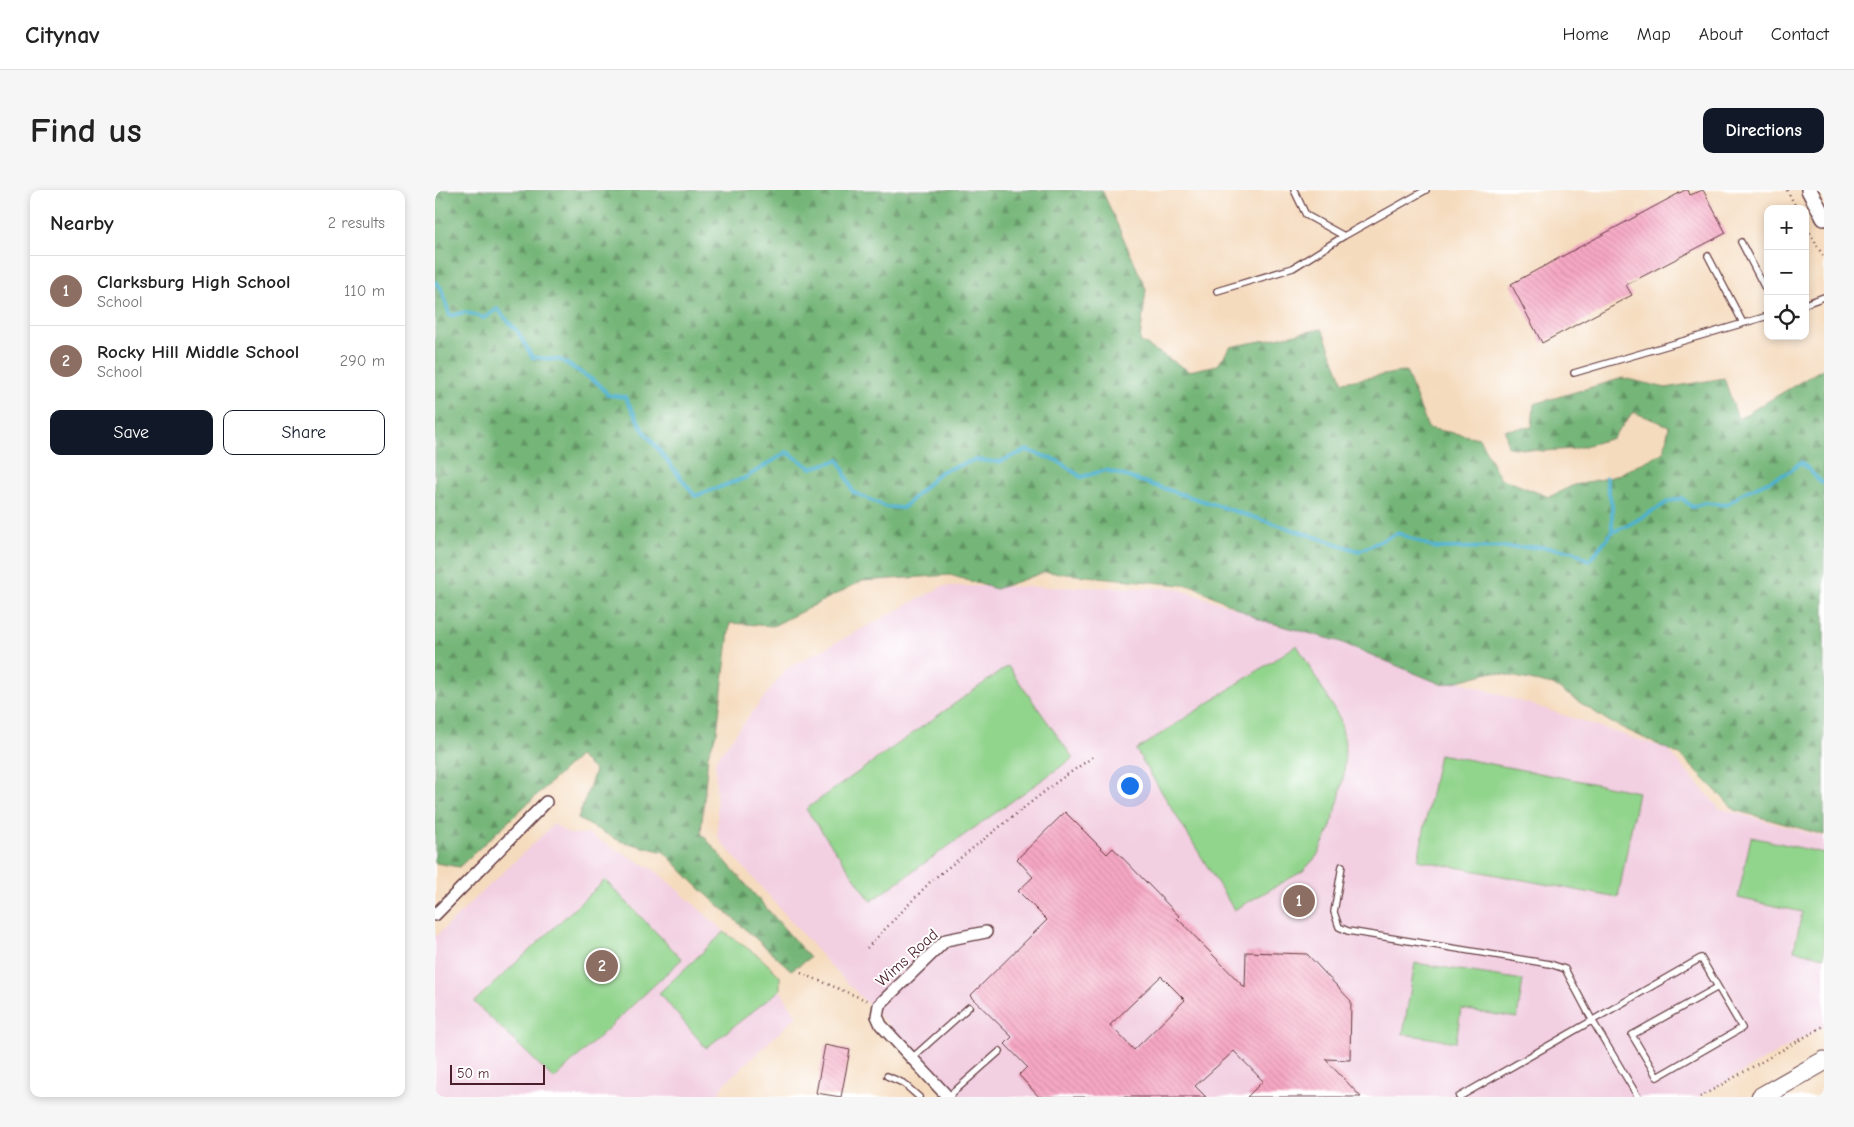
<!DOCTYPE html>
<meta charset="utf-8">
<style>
:root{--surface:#fff;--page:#f6f6f6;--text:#222;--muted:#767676;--line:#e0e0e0;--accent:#111827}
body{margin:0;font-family:"Comic Neue",sans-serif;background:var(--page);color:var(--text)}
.controls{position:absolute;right:15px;top:15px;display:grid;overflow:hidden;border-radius:10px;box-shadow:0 2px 8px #0003}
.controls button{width:45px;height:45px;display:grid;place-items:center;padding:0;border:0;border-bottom:1px solid var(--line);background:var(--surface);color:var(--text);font:25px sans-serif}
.scale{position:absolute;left:15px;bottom:12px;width:95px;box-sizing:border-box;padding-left:5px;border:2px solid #4a1f2b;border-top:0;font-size:14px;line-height:18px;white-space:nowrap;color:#4a1f2b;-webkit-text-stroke:4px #fff;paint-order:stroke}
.you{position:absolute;left:694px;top:595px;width:18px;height:18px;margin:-12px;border:4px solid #fff;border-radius:50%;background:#1a73e8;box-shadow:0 0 0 8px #1a73e833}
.badge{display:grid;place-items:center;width:32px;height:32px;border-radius:50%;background:var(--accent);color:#fff;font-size:16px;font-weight:700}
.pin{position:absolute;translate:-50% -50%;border:2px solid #fff;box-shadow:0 1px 5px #0006}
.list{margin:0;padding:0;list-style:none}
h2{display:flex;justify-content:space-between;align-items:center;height:65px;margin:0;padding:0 20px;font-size:21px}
h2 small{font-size:16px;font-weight:400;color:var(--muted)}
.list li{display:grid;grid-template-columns:32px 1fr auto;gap:15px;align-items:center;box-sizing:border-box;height:70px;padding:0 20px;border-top:1px solid var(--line)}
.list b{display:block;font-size:19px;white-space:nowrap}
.list p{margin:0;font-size:16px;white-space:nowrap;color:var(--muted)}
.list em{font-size:16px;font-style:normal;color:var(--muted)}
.actions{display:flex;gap:10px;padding:15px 20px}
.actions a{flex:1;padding:11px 0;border:1px solid var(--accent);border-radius:10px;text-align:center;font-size:18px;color:var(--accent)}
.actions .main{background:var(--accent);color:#fff}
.icon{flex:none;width:28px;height:28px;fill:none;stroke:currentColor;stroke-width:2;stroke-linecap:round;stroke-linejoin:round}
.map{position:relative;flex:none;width:1389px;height:907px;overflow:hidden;border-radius:10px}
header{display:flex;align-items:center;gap:30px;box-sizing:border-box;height:70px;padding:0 25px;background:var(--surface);border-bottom:1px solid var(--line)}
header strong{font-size:24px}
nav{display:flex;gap:28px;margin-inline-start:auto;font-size:18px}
.intro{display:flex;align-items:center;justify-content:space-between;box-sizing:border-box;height:120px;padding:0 30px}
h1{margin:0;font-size:35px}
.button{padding:12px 22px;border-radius:10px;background:var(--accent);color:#fff;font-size:18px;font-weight:700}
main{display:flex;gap:30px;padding:0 30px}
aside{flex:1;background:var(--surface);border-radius:10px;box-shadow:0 2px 8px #0003}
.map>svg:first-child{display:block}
.built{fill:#f2cfe1}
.forest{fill:url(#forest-firs);stroke:#5f6a52}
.pitch{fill:#91d48c;stroke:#6e7a5c}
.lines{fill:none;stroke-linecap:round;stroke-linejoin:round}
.stream{stroke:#4eb1cd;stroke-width:4}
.building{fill:url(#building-back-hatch);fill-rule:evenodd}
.service-casing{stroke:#643b41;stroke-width:8}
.minor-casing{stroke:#643b41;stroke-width:14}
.tertiary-casing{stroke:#643b41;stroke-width:18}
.primary-casing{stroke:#643b41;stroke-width:21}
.path{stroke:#643b41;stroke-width:2.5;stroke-dasharray:1 4;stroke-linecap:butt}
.service{stroke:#fff;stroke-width:5.5}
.minor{stroke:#fff;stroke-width:11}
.tertiary{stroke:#fff;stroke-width:15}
.primary{stroke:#fff;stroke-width:19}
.labels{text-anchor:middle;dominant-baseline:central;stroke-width:4;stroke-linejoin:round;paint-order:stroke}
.street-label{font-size:16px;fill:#4a1f2b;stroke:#fff}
</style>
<header>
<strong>Citynav</strong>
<nav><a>Home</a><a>Map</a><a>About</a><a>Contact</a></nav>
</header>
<div class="intro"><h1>Find us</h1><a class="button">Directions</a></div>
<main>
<aside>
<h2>Nearby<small>2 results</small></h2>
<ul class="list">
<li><span class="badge" style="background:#8d6e63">1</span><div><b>Clarksburg High School</b><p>School</p></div><em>110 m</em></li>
<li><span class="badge" style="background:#8d6e63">2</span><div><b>Rocky Hill Middle School</b><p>School</p></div><em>290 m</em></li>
</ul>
<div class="actions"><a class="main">Save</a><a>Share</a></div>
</aside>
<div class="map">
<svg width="1389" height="907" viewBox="0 0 1389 907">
<defs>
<pattern id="forest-firs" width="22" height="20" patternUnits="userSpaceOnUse" patternTransform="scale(1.25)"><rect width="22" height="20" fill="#74b678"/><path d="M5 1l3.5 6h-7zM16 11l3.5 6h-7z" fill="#619363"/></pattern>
<pattern id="building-back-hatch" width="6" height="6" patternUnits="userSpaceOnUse" patternTransform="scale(1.25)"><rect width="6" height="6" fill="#f6a7c3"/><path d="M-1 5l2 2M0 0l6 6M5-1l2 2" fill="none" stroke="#d48fa8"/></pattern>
</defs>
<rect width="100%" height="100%" fill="#fff"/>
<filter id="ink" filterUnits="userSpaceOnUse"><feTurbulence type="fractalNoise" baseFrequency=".02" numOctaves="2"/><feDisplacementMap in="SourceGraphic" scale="10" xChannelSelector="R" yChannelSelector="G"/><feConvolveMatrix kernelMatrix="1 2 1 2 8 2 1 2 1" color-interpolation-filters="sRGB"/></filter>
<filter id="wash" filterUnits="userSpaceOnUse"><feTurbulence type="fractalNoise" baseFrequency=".0096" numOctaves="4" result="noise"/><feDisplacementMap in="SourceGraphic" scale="20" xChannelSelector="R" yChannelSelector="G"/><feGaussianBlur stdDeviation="1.12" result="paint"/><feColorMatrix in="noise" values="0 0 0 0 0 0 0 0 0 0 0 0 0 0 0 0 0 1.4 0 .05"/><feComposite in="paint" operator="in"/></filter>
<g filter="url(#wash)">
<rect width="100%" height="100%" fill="#f5dbbe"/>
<path class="built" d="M508,396L740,398L1232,559L1284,618L1389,647V836L1263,907H522L393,773L283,648L280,570L351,479Z
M119,634L134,644H153L221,681L289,741L325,767L345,786V800L362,826L289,894L281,907H0V747Z"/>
<path class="forest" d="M0,0H667L711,99L705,151L754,181L783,175L795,157L887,139L908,192L971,181L993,238L1044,248L1065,288L1114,307L1139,295L1181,286L1229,262L1234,236L1198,222L1178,248L1139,259L1108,261L1073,257L1070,240L1097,237L1099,214L1188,188L1231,198L1289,188L1303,229L1389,178V645L1300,620L1245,565L1175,532L1118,495L1057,482L1008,495L903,451L825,430L758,396L610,382L561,399L515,385L427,391L338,436L295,433L282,542L273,565L266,643L375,768L356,780L262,696L229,662L185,651L143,629L160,581L144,566L24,677L0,673Z"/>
<path class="pitch" d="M862,455L905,529L910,553L909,584L904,609L895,639L882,666L868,681L799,720L701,560Z
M573,476L638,568L436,711L371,619Z
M1004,564L1203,602L1183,708L983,670Z
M1316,647L1389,663V767L1359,760L1367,722L1303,708Z
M170,690L247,769L119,889L39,812Z
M289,742L325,767L345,786V800L271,858L224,803Z
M980,773L1088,790L1082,828L1026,819L1021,852L968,844Z"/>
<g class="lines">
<path class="stream" d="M0,92L6,98L15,126L30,122L49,128L62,119L83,142L97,167L126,170L164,194L173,205L190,207L208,240L260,306L310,288L352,262L376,278L404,270L418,302L451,317L468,318L505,282L540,270L564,272L592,260L623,271L646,287L671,280L924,361L963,343L1000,358L1107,357L1139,361L1154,371L1177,342L1192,336L1233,312L1247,308L1257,317L1270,313L1292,315L1308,303L1352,283L1366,272L1387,293L1389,292
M1171,288L1177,316V342"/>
</g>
<g id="blocks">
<path class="building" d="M1250,0H1253L1255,5L1268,0L1291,43L1191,95L1197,105L1107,153L1076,94Z
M630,622L672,664L678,658L744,726L742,728L810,798L811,762L872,764L916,811L915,870L890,869L926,907H812L828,891L799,861L760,896L771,907H604L584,885L592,877L570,854L577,847L535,806L612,730L583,701L598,687L582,669ZM726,786L750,810L699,860L675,835Z
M390,855L415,860L406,907L381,903Z"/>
</g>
</g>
<g filter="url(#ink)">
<use href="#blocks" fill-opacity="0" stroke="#643b41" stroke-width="1"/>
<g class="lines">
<g class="service-casing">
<path id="service" d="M859,0L871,25L909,46
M1306,52L1333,104
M1273,66L1308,133
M782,101L858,78L909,46L991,0
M1370,114L1389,107
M1139,183L1333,126
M907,676L899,722L904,737L913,741L1115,774L1130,779L1157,830L1203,907
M477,868L534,817
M452,886L468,893L484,907
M513,907L565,861
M1024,907L1266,768L1307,838L1222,887L1197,845L1283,797"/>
</g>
<g class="minor-casing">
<path id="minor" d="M0,725L111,612
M513,907L446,835L442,826L444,815L511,750L551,742"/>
</g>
<g class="tertiary-casing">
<path id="tertiary" d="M1374,0L1389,28"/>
</g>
<g class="primary-casing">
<path id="primary" d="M1326,907L1389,871"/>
</g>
<path class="path" d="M1352,0L1362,19
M1370,34L1389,68
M432,758L496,691L623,591L658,567
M366,783L433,811
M1265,907L1389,836"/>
<use href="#service" class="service"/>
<use href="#minor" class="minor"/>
<use href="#tertiary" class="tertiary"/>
<use href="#primary" class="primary"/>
</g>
</g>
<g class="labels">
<g class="street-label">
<text transform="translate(472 768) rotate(-42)">Wims Road</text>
</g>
</g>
</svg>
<div class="controls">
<button>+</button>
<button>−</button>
<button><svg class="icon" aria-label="locate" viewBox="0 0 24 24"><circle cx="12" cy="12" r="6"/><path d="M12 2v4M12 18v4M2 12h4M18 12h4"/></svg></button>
</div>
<div class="scale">50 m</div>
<div class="you"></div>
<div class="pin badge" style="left:864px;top:711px;background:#8d6e63">1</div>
<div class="pin badge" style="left:167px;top:776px;background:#8d6e63">2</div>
</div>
</main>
